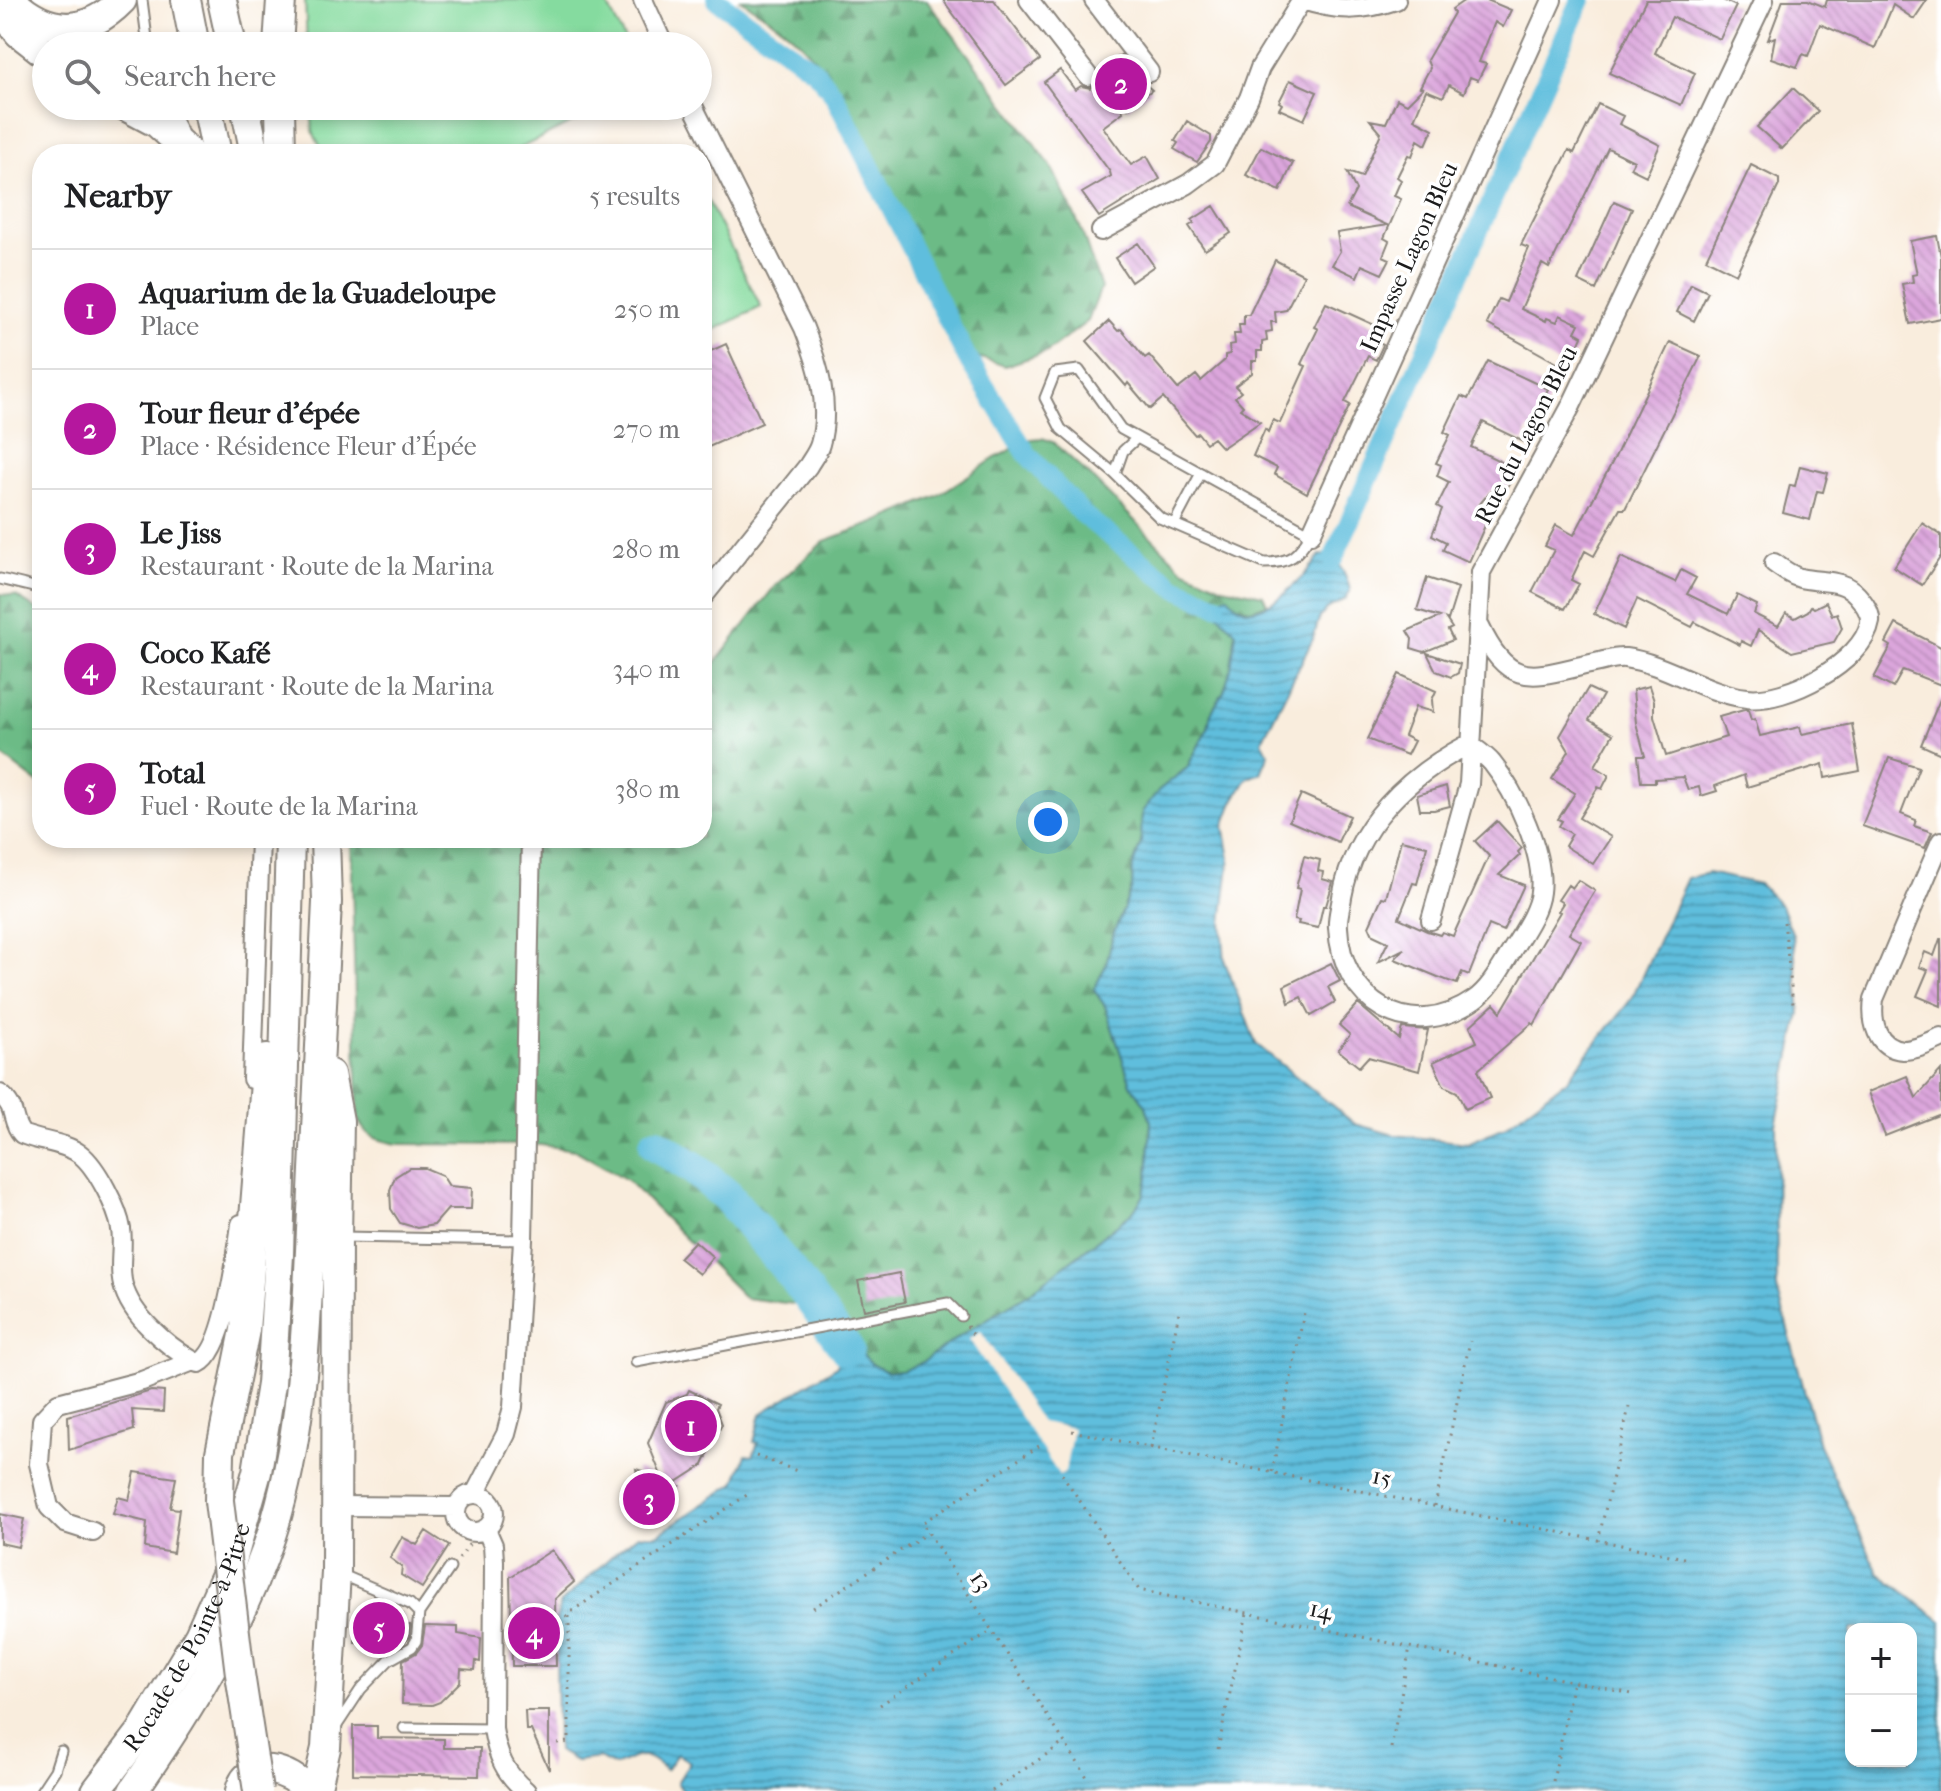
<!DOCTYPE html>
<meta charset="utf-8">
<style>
:root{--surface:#fff;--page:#f2f2f2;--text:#202124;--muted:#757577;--line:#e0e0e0;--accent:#b5179e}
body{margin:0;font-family:"IM FELL French Canon",serif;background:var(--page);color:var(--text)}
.controls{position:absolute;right:24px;bottom:24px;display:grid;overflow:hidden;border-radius:16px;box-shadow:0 4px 12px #0003}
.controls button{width:72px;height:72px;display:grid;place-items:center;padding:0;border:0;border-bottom:2px solid var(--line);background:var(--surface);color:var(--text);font:40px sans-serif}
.you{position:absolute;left:1048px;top:822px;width:28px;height:28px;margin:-20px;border:6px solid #fff;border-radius:50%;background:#1a73e8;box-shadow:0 0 0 12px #1a73e833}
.badge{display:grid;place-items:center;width:52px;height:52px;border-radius:50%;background:var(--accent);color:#fff;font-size:26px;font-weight:700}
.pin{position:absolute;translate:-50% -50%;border:4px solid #fff;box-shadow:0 2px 8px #0006}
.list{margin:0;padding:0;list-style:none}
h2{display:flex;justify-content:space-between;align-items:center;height:104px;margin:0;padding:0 32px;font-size:34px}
h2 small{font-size:26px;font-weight:400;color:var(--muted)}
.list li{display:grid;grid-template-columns:52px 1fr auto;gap:24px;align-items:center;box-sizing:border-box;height:120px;padding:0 32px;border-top:2px solid var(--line)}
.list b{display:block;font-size:30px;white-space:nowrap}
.list p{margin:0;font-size:26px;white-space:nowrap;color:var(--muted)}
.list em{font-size:26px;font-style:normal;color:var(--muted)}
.icon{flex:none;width:44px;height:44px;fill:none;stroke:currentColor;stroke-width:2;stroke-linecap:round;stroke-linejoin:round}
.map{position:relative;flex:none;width:1941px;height:1791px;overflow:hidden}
.search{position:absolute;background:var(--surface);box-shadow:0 4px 12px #0003;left:32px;top:32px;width:680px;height:88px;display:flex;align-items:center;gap:20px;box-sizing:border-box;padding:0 28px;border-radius:44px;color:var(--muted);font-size:30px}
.panel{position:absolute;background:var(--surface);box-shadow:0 4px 12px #0003;left:32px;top:144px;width:680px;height:704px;border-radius:32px}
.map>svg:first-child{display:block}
.forest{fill:url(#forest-firs);stroke:#446c51;stroke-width:2}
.pitch{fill:#85db9f;stroke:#507c5e;stroke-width:2}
.water{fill:url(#water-rules);stroke:#3d6d7c;stroke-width:2;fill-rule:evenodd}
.pier{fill:#f9eddd}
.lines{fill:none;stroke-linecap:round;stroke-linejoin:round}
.canal{stroke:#5ebedd;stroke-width:20}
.river{stroke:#5ebedd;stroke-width:34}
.building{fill:url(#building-back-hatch)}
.service-casing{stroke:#8a847c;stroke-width:13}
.minor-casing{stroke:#8a847c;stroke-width:22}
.primary-casing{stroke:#8a847c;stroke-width:32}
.trunk-casing{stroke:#8a847c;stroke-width:32}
.path{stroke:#8a847c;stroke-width:3;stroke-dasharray:2 6;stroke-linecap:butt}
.service{stroke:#fff;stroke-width:9}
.minor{stroke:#fff;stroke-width:18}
.primary{stroke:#fff;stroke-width:28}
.trunk{stroke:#fff;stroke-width:28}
.trunk-bridge-casing{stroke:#8a847c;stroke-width:32;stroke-linecap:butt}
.trunk-bridge{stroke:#fff;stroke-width:28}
.labels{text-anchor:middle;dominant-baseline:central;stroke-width:7;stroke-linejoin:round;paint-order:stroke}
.street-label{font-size:24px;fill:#1c1c1c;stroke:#fff}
</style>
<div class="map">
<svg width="1941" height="1791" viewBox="0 0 1941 1791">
<defs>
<pattern id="forest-firs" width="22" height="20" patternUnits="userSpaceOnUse" patternTransform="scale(2)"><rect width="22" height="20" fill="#6cbb86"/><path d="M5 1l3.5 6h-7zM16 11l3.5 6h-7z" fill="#58976d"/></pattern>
<pattern id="water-rules" width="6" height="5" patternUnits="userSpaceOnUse" patternTransform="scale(2)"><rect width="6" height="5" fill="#5ebedd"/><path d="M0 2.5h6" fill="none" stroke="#4d9ab2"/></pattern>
<pattern id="building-back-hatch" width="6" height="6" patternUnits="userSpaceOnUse" patternTransform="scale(2)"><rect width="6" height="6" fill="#dba6dc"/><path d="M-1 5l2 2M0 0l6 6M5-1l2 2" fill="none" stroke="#bb8ebc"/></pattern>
</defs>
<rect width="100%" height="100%" fill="#fff"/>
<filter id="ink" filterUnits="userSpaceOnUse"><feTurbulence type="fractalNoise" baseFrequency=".0125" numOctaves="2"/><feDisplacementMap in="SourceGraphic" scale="16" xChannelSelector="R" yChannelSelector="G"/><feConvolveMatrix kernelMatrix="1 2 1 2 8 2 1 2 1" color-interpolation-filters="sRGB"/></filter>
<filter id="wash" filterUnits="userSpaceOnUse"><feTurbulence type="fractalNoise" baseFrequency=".006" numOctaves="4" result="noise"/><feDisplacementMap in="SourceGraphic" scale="32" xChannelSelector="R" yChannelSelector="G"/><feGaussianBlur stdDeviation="1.8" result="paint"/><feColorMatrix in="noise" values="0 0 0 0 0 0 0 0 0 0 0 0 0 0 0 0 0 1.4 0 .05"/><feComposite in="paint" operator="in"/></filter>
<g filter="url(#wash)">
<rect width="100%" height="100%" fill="#f9eddd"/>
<path class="forest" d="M740,0H927L1051,166L1081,229L1101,288L1088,321L1047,352L1005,366L974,356L957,335L829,77C803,40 779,23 740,0Z
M1042,438L1053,442L1087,473L1183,569L1223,587L1263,595L1267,604L1251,610L1238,606L1217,612L1236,631L1231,668L1224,691L1211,713L1208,728L1187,768L1159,790L1142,812L1141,843L1133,866L1132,887L1113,935L1106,965L1094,990L1105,1006L1131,1084L1146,1106L1151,1122L1148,1178L1143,1197L1131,1214L1028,1294L966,1332L923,1362L903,1371L887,1372L873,1365L855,1347L830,1311L818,1307L745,1298L627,1180L575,1150L541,1145L397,1144C378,1140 367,1138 358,1120L351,838H702V680L775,586L824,541L874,523L937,496L995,458L1031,439Z
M0,594L16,596L42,613V712H38L42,717V786L0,754Z"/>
<path class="pitch" d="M305,0H605L628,46H307Z
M311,106H606L508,154H324L313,132Z
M702,189L761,307L702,336Z"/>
<path class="water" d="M1320,555C1339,556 1346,574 1350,590L1345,599L1327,609L1319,619L1313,639L1262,741L1269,754L1261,773L1247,779L1233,802L1224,826L1230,858L1222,922L1225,962L1256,1044L1355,1124L1394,1135L1468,1143L1504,1127L1567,1080L1632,998L1687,878L1708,873L1759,884L1781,906L1793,935L1800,1013L1776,1125L1777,1289L1819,1445L1878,1572L1941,1621V1791H683L677,1783L690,1762L677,1754L666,1770C643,1750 641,1754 615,1766L599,1758L576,1761L557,1751L556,1621L560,1604L616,1552L638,1535H657L735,1483L746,1455L753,1456L758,1443L754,1442L761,1414L837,1366L840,1358L839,1352L855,1347L873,1365L887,1372L903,1371L923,1362L966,1332L1028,1294L1131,1214L1143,1197L1148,1178L1151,1122L1146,1106L1131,1084L1105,1006L1094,990L1106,965L1113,935L1132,888L1133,866L1141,843L1142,812L1159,790L1187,768L1208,728L1211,713L1224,691L1231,668L1236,632L1216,612L1218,598L1228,596C1234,603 1239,609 1249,610C1273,611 1308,573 1320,555ZM1851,1629H1911V1761H1851Z"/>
<path class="pier" d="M981,1332L1041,1422L1073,1428L1065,1472L1059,1475L969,1339Z"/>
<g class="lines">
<path class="canal" d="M717,0L815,71L833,93L966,356L1027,454L1082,514L1175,587L1216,605
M1333,559L1581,0"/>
<path class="river" d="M656,1144L695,1169L727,1196L793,1275L847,1349"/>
</g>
<g id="blocks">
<path class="building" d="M943,0H994L1040,60L1006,85Z
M1465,0H1487L1511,10L1503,27L1495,22L1479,62L1486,64L1478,80L1470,77L1464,93L1449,85L1443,97L1426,90L1414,119L1433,129L1426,145L1418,140L1412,156L1408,155L1397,177L1401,180L1394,196L1401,199L1384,238L1389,241L1383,256L1390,259L1382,274L1362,265L1357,277L1332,265L1340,251L1337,233L1387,225L1347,207L1356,190L1347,172L1362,177L1381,133L1370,120L1386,123L1397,99L1407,104L1423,88L1420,87L1430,68L1427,60L1454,13L1452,9Z
M1646,0H1723L1736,6L1720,39L1672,17L1655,53L1695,73L1681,105L1609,73Z
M1783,0H1808L1825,7L1827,0H1927L1914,19L1893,5L1875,48L1820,24L1808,56L1803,54L1797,67L1771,58L1775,37L1768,40Z
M1121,55L1139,79L1152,90L1128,108L1115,98L1123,112L1103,127L1131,165L1147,156L1160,179L1099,217L1082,193L1111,176L1110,172L1044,82L1060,70L1075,90L1081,86L1090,88L1099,81V72Z
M1290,80L1317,92L1304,120L1279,109L1282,104L1279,102Z
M1793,88L1818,111L1782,149L1757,127Z
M1598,104L1623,116L1619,124L1660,145L1646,176L1630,168L1634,161L1608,148L1549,268L1542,264L1536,276L1521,309L1546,321L1547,318L1557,322L1560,315L1579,324L1575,332L1582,336L1570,363L1562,359L1559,364L1487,324L1499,299L1506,302L1529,248L1521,245L1569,150L1574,153Z
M1187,121L1211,136V142L1197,162L1174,149L1178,143L1175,141Z
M1261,147L1293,163L1280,191L1246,175Z
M1751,165L1779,179V185L1736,274L1706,259Z
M1614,201L1632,209L1596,290L1578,281Z
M1214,206L1231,233L1205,250L1189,226L1194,223L1192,220Z
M1937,236L1941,257V318L1910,324L1902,284L1913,282L1912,275L1917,274L1910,241Z
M1138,243L1154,266L1131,282L1115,258Z
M1275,260L1304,275L1286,310L1275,312L1276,322H1271L1272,331L1266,332L1267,341L1262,342V351H1257V361H1252V373L1235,386L1241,392L1235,397L1243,406L1240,409L1260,422L1222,448L1213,438L1206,443L1198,433L1195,435L1163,398L1150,409L1128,383L1126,386L1087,341L1109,321L1118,331L1121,329L1145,358L1149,355L1178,389L1196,375L1201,381L1225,360V355L1230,354L1229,345L1235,344L1234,334H1240L1239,325H1244V315H1249Z
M1691,284L1708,292L1694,321L1677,312Z
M1326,303L1381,328L1375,341L1383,345L1376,360L1368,356L1345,402L1350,405L1307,493L1274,474L1277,468L1253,456L1265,429L1268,432L1273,420L1280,423L1306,366L1301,364L1318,329L1314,327Z
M1670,342L1701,356L1625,509H1620L1594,556L1585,551L1571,580L1579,584L1565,609L1532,592L1554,550L1545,546L1556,525L1574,535L1615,457Z
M726,344L762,423L702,450V355Z
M1488,361L1548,389L1544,397L1549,399L1534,431L1528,429L1524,442L1483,422L1471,447L1516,469L1504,495L1492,489L1474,511L1487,521L1469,562L1443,550L1446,542L1432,535L1442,509L1437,506L1449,482L1437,476L1441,465L1436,463L1450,435L1444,432L1461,396L1468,399Z
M1800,466L1828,473L1823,492L1817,491L1810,520L1783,513L1790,485L1795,486Z
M1922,523L1941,535V556L1922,585L1894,567Z
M1621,557L1675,582L1681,570L1696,578L1687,594L1728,614L1737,595L1757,605L1754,614L1778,626L1786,613L1795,618L1808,611L1811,606L1814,608L1826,602L1832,615L1837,613L1842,628L1834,642L1792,652L1758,630L1751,646L1741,641L1740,645L1695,622L1692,627L1637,599L1624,629L1594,614Z
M1427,578L1458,588L1448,620L1446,619L1452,628L1448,630L1453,640L1424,652L1411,648L1412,639L1407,631L1440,617L1417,610Z
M1896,624L1941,647V685L1903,670L1893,688L1874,678L1891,646L1886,643Z
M1427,653L1460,664L1458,673L1451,677L1436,671Z
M1399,674L1436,691L1432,700L1433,712L1415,707L1404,736L1414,741L1407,755L1367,739Z
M1649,686L1654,701V716L1666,756L1726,737L1719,717L1744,710H1748L1751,720L1755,719L1760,736L1800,727L1802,734L1852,724L1860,771L1825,778L1823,764L1747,787L1744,775L1715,786L1717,791L1701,796L1699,787L1688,790L1683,777L1655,779V782H1641L1638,756H1645L1636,723L1633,690Z
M1588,688L1603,695L1589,720L1613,734L1595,766L1609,775L1602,789L1598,787L1579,818L1611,837L1593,864L1565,846L1572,834L1559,826L1562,821L1558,819L1575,793L1552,779L1569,751L1560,736Z
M1941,697V754L1921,745Z
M1889,758L1919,767L1901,814L1916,820L1914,826L1932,832L1925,848L1862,826Z
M1446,786L1450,806L1434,810H1420L1417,795Z
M1301,794L1350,816L1338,842L1289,821Z
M1497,821L1522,848L1518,852L1520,855L1499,875L1524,885L1503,931L1489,925L1469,975L1462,972L1457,984L1438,977L1395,959L1404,949L1378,962L1388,942L1373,935L1369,926L1382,897L1386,898L1401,840L1427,846L1417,884L1413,883L1399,918L1427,931L1440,935L1442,932L1453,936L1489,856L1475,841Z
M1304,856L1320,860L1318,871L1323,872L1322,879L1333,882L1326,906H1323L1318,928L1298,924L1299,921L1294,920L1300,889L1296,888Z
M1578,880L1595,891L1569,934L1581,941L1534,1025L1532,1023L1478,1070L1490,1098L1465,1109L1457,1092L1444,1086L1433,1062L1477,1042L1470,1026L1494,1004L1501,1012L1560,912L1558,911L1563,903L1558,900L1568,885L1572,888Z
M1940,939H1941V1006L1917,996L1928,970L1919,967L1925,952L1934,956Z
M1331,963L1340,981L1328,987L1335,1002L1311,1016L1301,997L1289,1003L1284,986Z
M1358,1004L1399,1039L1402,1028L1428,1030L1419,1071L1368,1057L1359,1067L1338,1050L1350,1035L1339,1025Z
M1941,1070V1114L1885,1136L1868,1092L1907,1076L1916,1098Z
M409,1168H425L442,1175L449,1186L472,1188L471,1209H448L434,1225L417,1228L400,1223L391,1209L390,1190L395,1177Z
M695,1241L713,1257L699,1274L679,1258Z
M899,1273L905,1302L864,1310L858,1281Z
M689,1390L718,1404L716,1408L722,1424L703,1465L674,1484L680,1486L643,1516L642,1508L636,1509L632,1489L639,1488L636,1469L662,1478L648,1443L666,1402L687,1394Z
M151,1391L164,1392L163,1412L132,1410L134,1430L69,1450L68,1416Z
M135,1472L176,1478L170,1508L179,1509L173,1553L145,1548L147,1522L113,1514L118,1497L129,1500Z
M0,1514L24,1519L18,1547L0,1543Z
M426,1531L449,1546L422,1588L401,1575L402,1567L390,1558L402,1537L417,1545Z
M552,1550L574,1582L555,1599L556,1666H512L510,1577Z
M357,1612L403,1614L402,1625H410L409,1638L402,1644L355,1642Z
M425,1626L458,1627V1634L481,1638L480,1662L476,1661L475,1670L461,1669L460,1682L440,1702L432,1705L402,1704L403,1660L416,1653L422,1645Z
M525,1711H549V1770L531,1730H526Z
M353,1726H377V1738L444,1739V1748H480L479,1776L353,1774Z"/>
</g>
</g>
<g filter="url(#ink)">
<use href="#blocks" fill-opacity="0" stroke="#8a847c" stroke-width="2"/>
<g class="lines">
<g class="service-casing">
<path id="service" d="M142,0L148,46
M169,106L182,131
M1079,370L1121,429L1311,534C1297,556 1291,563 1264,563L1160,518L1115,474L1061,429L1045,398L1055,373Z
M1115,474L1123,451L1137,438
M1174,524L1201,473
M0,579L42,589
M342,1237L523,1240
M636,1362L948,1303L961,1316
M340,1574L410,1604L419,1613
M336,1727L361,1689L389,1660L412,1647L416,1641L419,1613L450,1568
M404,1728L493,1729
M41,1791L55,1770L61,1751"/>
</g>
<g class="minor-casing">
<path id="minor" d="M643,0L664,46
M1029,0L1088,76
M1094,0L1149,72
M1302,0C1337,11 1360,12 1396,0
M693,106L804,328C818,363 831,406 820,444C818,452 812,459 808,466L702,598
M1101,231L1188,184L1215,164L1249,98L1260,68L1302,0
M1311,534L1552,0
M1480,627C1511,693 1536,675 1595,663C1605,661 1616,657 1625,658C1668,664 1704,693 1747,698C1785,703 1863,663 1870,622C1871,612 1864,603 1857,595C1842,578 1821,583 1800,578C1790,575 1782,569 1774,563
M1469,744C1477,750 1486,756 1492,763C1516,793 1545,854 1540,892C1538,912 1521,935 1511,952C1501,968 1490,989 1474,1000C1409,1045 1341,1001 1338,927C1337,917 1341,906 1342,897C1355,825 1408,776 1469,744Z
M1941,841L1874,999C1871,1021 1876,1048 1903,1050C1916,1050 1930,1043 1941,1038
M1431,920L1469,784L1481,572L1570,408L1764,0
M252,1079L260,838
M0,1094C18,1108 10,1121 22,1134C40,1142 64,1142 80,1154C97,1167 118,1209 121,1229C124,1248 118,1267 123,1285C131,1316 166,1345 193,1361L199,1363C225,1351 237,1253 241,1224
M475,1494L506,1434L513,1407L523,1240L531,838
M456 1513a19 19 0 1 1 38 0a19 19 0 1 1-38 0Z
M337,1506L457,1507
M486,1529L493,1545L494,1561L493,1729C497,1755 505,1774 526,1791
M93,1532L65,1523L49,1507L39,1464L42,1420L58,1403L142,1381L193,1361"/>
</g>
<g class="primary-casing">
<path id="primary" d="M240,1791C247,1757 292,1769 307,1791
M316,1791L326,1748L336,1572L337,1237"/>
</g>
<g class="trunk-casing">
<g id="trunk">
<path d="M11,0C47,35 86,37 122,0"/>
<path d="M186,0L195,46"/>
<path d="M222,0L232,46"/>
<path d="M0,8L19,33L46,54"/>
<path d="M278,46L281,0"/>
<path d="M125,106L157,123L191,154"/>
<path d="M207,106L217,154"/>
<path d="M245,106L255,154"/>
<path d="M280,106L281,154"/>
<path d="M330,1074L339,1121L337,1237"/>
<path d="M219,1501L220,1453L245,1330L267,1058"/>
<path id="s1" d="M96,1791L141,1732L199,1635L232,1561L257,1472L271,1384L279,1255L290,838"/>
<path d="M133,1791C188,1712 240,1628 271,1536C303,1438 306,1332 311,1230C317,1121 322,1012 327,902L325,838"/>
</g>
</g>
<path class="path" d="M1784,922L1793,1004
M967,1326L974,1336
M1072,1431L1684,1558
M1039,1446L922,1523L1087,1777
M1151,1448L1179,1312
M756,1456L797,1471
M1272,1472L1305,1308
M1062,1474L1139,1590L1632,1694
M1435,1506L1470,1341
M1598,1541L1629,1407
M459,1559L470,1543
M813,1608L927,1533
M557,1616L569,1617
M880,1705L992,1630
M557,1743L569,1742V1613L750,1493
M1391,1748L1410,1647
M1218,1749L1247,1613
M1553,1781L1573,1681
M992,1791L1065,1742"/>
<use href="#service" class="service"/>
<use href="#minor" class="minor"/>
<use href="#primary" class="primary"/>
<use href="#trunk" class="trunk"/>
<g class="trunk-bridge-casing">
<path id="trunk-bridge" d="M219,1501L240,1674L258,1791"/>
</g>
<use href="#trunk-bridge" class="trunk-bridge"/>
</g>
</g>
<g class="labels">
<g class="street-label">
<text transform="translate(1409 257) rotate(-66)">Impasse Lagon Bleu</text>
<text transform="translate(1526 435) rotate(-63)">Rue du Lagon Bleu</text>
<text transform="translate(1382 1477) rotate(12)">15</text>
<text transform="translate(981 1581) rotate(56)">13</text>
<text transform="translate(1321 1610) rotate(12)">14</text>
<text stroke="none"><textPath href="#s1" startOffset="180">Rocade de Pointe-à-Pitre</textPath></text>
</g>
</g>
</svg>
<div class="controls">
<button>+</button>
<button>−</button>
</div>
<div class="you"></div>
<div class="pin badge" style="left:691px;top:1426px">1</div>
<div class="pin badge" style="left:1121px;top:84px">2</div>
<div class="pin badge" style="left:649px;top:1499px">3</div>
<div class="pin badge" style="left:534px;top:1633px">4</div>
<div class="pin badge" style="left:379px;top:1628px">5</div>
<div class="search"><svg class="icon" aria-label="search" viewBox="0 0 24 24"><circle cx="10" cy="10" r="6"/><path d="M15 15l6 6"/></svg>Search here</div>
<section class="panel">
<h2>Nearby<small>5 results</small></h2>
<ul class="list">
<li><span class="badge">1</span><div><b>Aquarium de la Guadeloupe</b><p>Place</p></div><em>250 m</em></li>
<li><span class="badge">2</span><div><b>Tour fleur d'épée</b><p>Place · Résidence Fleur d'Épée</p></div><em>270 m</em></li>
<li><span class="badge">3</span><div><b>Le Jiss</b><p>Restaurant · Route de la Marina</p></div><em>280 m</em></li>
<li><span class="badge">4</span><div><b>Coco Kafé</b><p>Restaurant · Route de la Marina</p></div><em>340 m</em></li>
<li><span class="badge">5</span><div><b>Total</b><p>Fuel · Route de la Marina</p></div><em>380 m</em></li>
</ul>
</section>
</div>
